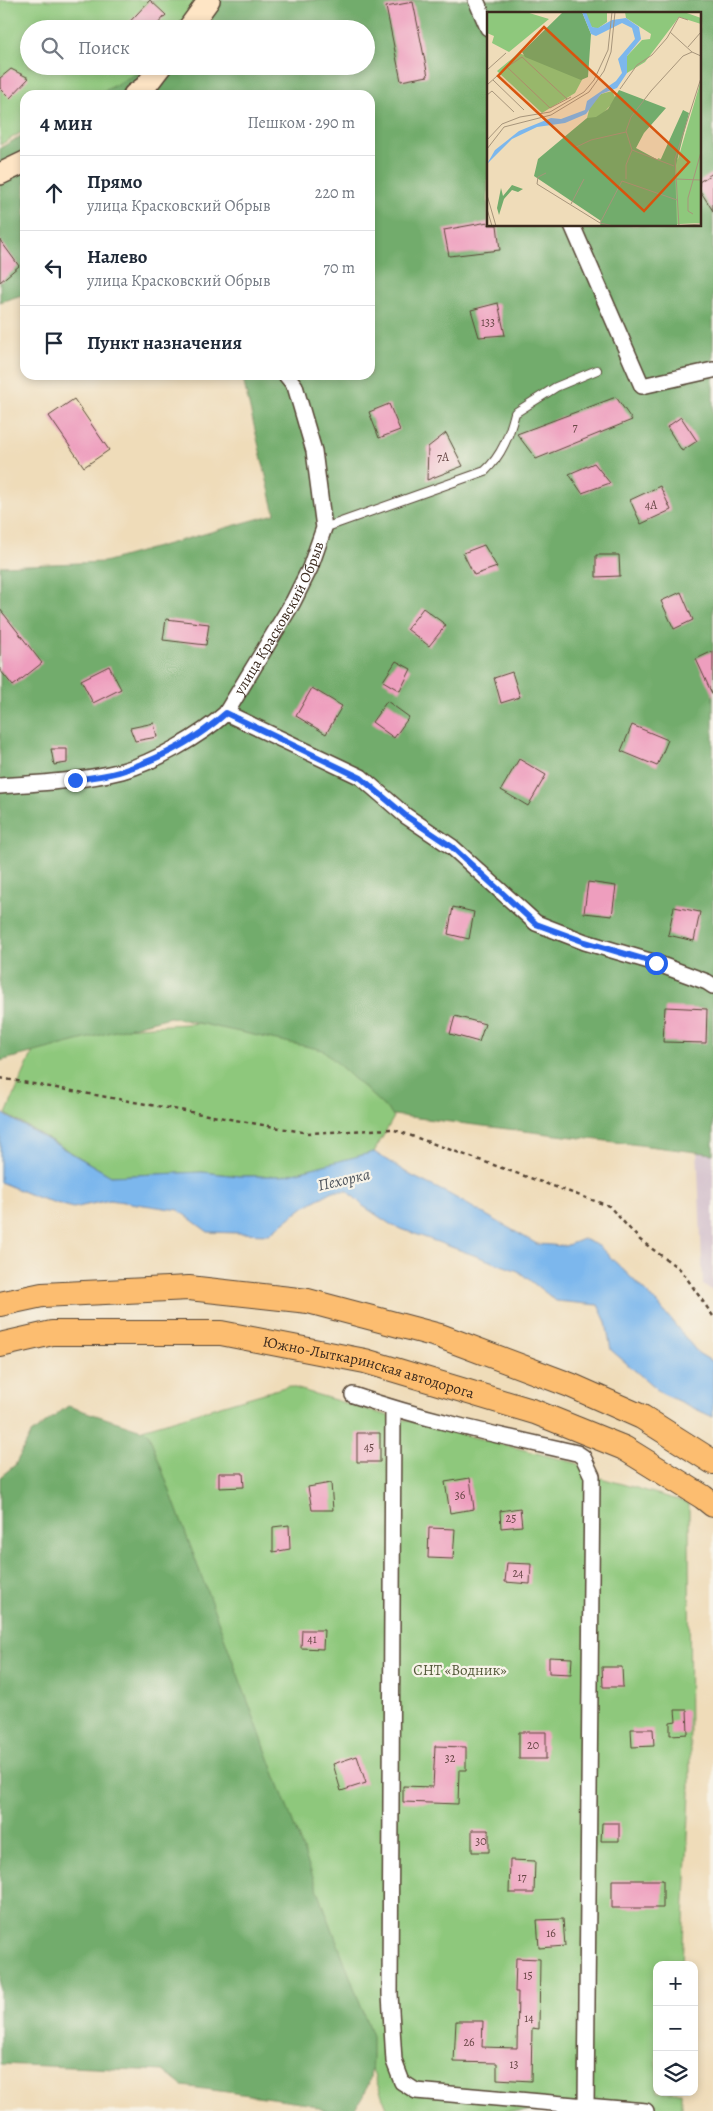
<!DOCTYPE html>
<html lang="ru">
<meta charset="utf-8">
<style>
:root{--surface:#fff;--page:#f6f6f7;--text:#1f2937;--muted:#747a83;--line:#e0e1e3}
body{margin:0;font-family:Alegreya,serif;background:var(--page);color:var(--text)}
.controls{position:absolute;right:15px;bottom:15px;display:grid;overflow:hidden;border-radius:10px;box-shadow:0 2px 8px #0003}
.controls button{width:45px;height:45px;display:grid;place-items:center;padding:0;border:0;border-bottom:1px solid var(--line);background:var(--surface);color:var(--text);font:25px sans-serif}
.stop{position:absolute;width:15px;height:15px;margin:-11px;border:4px solid #2563eb;border-radius:50%;background:#fff}
.stop.end{background:#2563eb;border-color:#fff;box-shadow:0 1px 5px #0008}
.list{margin:0;padding:0;list-style:none}
h2{display:flex;justify-content:space-between;align-items:center;height:65px;margin:0;padding:0 20px;font-size:21px}
h2 small{font-size:16px;font-weight:400;color:var(--muted)}
.list li{display:grid;grid-template-columns:32px 1fr auto;gap:15px;align-items:center;box-sizing:border-box;height:75px;padding:0 20px;border-top:1px solid var(--line)}
.list b{display:block;font-size:19px;white-space:nowrap}
.list p{margin:0;font-size:16px;white-space:nowrap;color:var(--muted)}
.list em{font-size:16px;font-style:normal;color:var(--muted)}
.icon{flex:none;width:28px;height:28px;fill:none;stroke:currentColor;stroke-width:2;stroke-linecap:round;stroke-linejoin:round}
.map{position:relative;flex:none;width:713px;height:2111px;overflow:hidden}
.search{position:absolute;background:var(--surface);box-shadow:0 2px 8px #0003;left:20px;top:20px;width:355px;height:55px;display:flex;align-items:center;gap:12px;box-sizing:border-box;padding:0 18px;border-radius:28px;color:var(--muted);font-size:19px}
.panel{position:absolute;background:var(--surface);box-shadow:0 2px 8px #0003;left:20px;top:90px;width:355px;height:290px;border-radius:15px}
.map>svg:first-child{display:block}
.industrial{fill:#d1bdca}
.green{fill:#8ec87c;stroke:#64794d;fill-rule:evenodd}
.forest{fill:#72ac6c;stroke:#566b45;fill-rule:evenodd}
.water{fill:#7cb7ed;stroke:#5c7086}
.building{fill:#ee9ebe}
.lines{fill:none;stroke-linecap:round;stroke-linejoin:round}
.lane-casing{stroke:#564535;stroke-width:10}
.street-casing{stroke:#564535;stroke-width:18}
.secondary-casing{stroke:#564535;stroke-width:24}
.primary-casing{stroke:#564535;stroke-width:26}
.path{stroke:#564535;stroke-width:2.5;stroke-dasharray:4 4;stroke-linecap:butt}
.lane{stroke:#fff;stroke-width:8}
.street{stroke:#fff;stroke-width:15}
.secondary{stroke:#fee5c5;stroke-width:21}
.primary{stroke:#fcbd6f;stroke-width:24}
.route{stroke:#2563eb;stroke-width:6}
.labels{text-anchor:middle;dominant-baseline:central;stroke-width:4.5;stroke-linejoin:round;paint-order:stroke}
.number-label{font-size:12px;fill:#684746}
.street-label{font-size:15px;fill:#3b2a1e;stroke:#f7f3e8}
.park-label{font-size:15px;fill:#54593a;stroke:#f7f3e8}
.water-label{font-size:16px;font-style:italic;fill:#4e545c;stroke:#f7f3e8}
.inset-road{fill:none;stroke:#a7957b;stroke-width:1}
.view{fill:#d7540e;fill-opacity:0.15;stroke:#d7540e;stroke-width:2.5}
.inset-edge{fill:none;stroke:#3b2a1e;stroke-width:2.5}
</style>
<div class="map">
<svg width="713" height="2111" viewBox="0 0 713 2111">
<rect width="100%" height="100%" fill="#f7f3e8"/>
<filter id="ink" filterUnits="userSpaceOnUse"><feTurbulence type="fractalNoise" baseFrequency=".02" numOctaves="2"/><feDisplacementMap in="SourceGraphic" scale="10" xChannelSelector="R" yChannelSelector="G"/><feConvolveMatrix kernelMatrix="1 2 1 2 8 2 1 2 1" color-interpolation-filters="sRGB"/></filter>
<filter id="wash" filterUnits="userSpaceOnUse"><feTurbulence type="fractalNoise" baseFrequency=".0096" numOctaves="4" result="noise"/><feDisplacementMap in="SourceGraphic" scale="20" xChannelSelector="R" yChannelSelector="G"/><feGaussianBlur stdDeviation="1.12" result="paint"/><feColorMatrix in="noise" values="0 0 0 0 0 0 0 0 0 0 0 0 0 0 0 0 0 1.4 0 .05"/><feComposite in="paint" operator="in"/></filter>
<g filter="url(#wash)">
<rect width="100%" height="100%" fill="#efdcb9"/>
<path class="industrial" d="M697,1148L713,1150V1291L703,1285Z"/>
<path class="green" d="M0,0H713L699,225V14H488L370,95H25V130L0,145ZM29,29H366V66H29Z
M313,1016L394,1117L374,1152L282,1176H239L202,1172L111,1176L6,1114L41,1033Z
M288,1386L382,1414L576,1463L601,1478L689,1503L690,1794L682,1965H657V2092H681V2111H388L122,1435Z"/>
<path class="forest" d="M222,0H713V1154L393,1115L323,1050L170,1017L0,1061V566L104,562L275,514L242,375H370V95H97L150,66H366V29H193ZM488,14H699V225H488Z
M25,134V294L0,302V148Z
M68,1406L148,1432L372,2036C372,2065 374,2089 352,2111H325L308,2103L183,2086L164,2071L0,2064V1477L15,1465L31,1434Z"/>
<path class="water" d="M0,1112L111,1176L202,1172L239,1176H282L374,1152L412,1176L449,1194L537,1244L565,1246L583,1239L599,1246L658,1304L698,1353L713,1362V1417L661,1393L611,1350L606,1322L598,1305L556,1301L518,1271L393,1226L363,1206L348,1191H333L304,1207L269,1234L208,1232L178,1210L110,1200L73,1208L39,1198L0,1182Z"/>
<g id="blocks">
<path class="building" d="M150,0L166,15L153,29H123Z
M413,2L428,76L401,81L386,7Z
M11,69L29,78L10,98L0,88V78Z
M713,173V211L699,189V182Z
M488,222V225H497L500,250L449,256L444,230Z
M0,240L19,266L0,282Z
M498,303L505,335L479,337L471,310Z
M616,397L632,420L536,459L517,434Z
M74,399L109,450L84,467L49,416Z
M389,404L400,430L379,438L369,412Z
M681,417L697,441L682,451L667,427Z
M446,433L463,466L427,480L428,447Z
M594,463L610,483L582,493L569,474Z
M660,486L671,510L641,524L630,500Z
M484,545L497,567L474,575L463,553Z
M596,555H619L620,576L596,577Z
M681,592L693,620L674,629L661,601Z
M423,608L446,625L429,646L407,629Z
M0,609L42,663L13,686L0,670Z
M166,619L209,624L206,645L163,640Z
M713,651V696L696,659Z
M396,661L411,669L400,691L383,681Z
M109,666L121,689L93,703L81,680Z
M512,672L520,697L501,703L494,678Z
M312,688L342,706L326,734L296,716Z
M387,701L409,717L394,738L372,722Z
M154,723L157,737L135,741L130,728Z
M632,725L668,740L657,766L621,751Z
M51,749H67V763L54,765Z
M519,759L546,775L528,806L501,790Z
M588,882L616,886L612,916L584,913Z
M453,907L474,912L469,939L448,934Z
M674,907L700,912L694,941L668,935Z
M665,1007L707,1009L706,1043L663,1042Z
M455,1016L485,1024L479,1042L450,1034Z
M357,1433H380V1462H357Z
M219,1473H243L244,1487L219,1488Z
M470,1478L474,1509L450,1513L445,1482Z
M331,1483L333,1510H312L308,1487Z
M520,1508L522,1526L501,1528L500,1511Z
M289,1525L290,1549L273,1552V1527Z
M429,1528L455,1529L453,1559L428,1558Z
M507,1563L531,1564L530,1584L505,1582Z
M302,1630H324L323,1649L301,1648Z
M549,1657L572,1658L571,1674L549,1673Z
M602,1667H622L623,1687H603Z
M675,1710H687L688,1734L670,1735V1722L676,1721Z
M631,1729H653L654,1746L632,1747Z
M519,1732H546V1759H519Z
M435,1746L466,1747V1770H459L458,1804L403,1802V1786L433,1787Z
M357,1756L366,1783L341,1791L333,1764Z
M602,1823H619V1841H601Z
M472,1830H489V1852H472Z
M510,1860L535,1861L534,1893H509Z
M612,1880H663V1908H612Z
M563,1919L565,1946L539,1948L537,1920Z
M516,1958L540,1959L539,2029L532,2028L531,2081L497,2079V2063L454,2062L456,2021H483L482,2047L517,2048L518,1992H515Z"/>
</g>
</g>
<g filter="url(#ink)">
<use href="#blocks" fill-opacity="0" stroke="#564535" stroke-width="1"/>
<g class="lines">
<g class="lane-casing">
<path id="lane" d="M324,528L485,471C502,455 509,436 515,413L556,387L597,370"/>
</g>
<g class="street-casing">
<g id="street">
<path d="M476,0L488,28"/>
<path d="M572,225L642,386L713,370"/>
<path d="M226,713L361,777L406,816L452,847L536,923L585,942L656,963L707,982L713,986"/>
<path id="s1" d="M0,786C41,783 82,781 122,771C155,762 200,736 226,713L293,602L310,568L324,528L314,451L295,386L286,375"/>
<path d="M353,1395C426,1420 501,1436 577,1453L583,1457L592,1476L586,2106L646,2111"/>
<path d="M393,1409L390,1994L394,2061L402,2082L416,2091L586,2106"/>
</g>
</g>
<g class="secondary-casing">
<path id="secondary" d="M188,29L209,0
M134,95L145,87L161,66
M0,174L25,162"/>
</g>
<g class="primary-casing">
<g id="primary">
<path d="M0,1304L42,1295L189,1288L308,1301L440,1336L570,1385L642,1417L713,1462"/>
<path id="s2" d="M0,1345L52,1333H221L365,1361L535,1412L624,1448L703,1497L713,1505"/>
</g>
</g>
<path class="path" d="M0,1078L308,1133L392,1129L609,1206L640,1240L681,1270L713,1316"/>
<use href="#lane" class="lane"/>
<use href="#street" class="street"/>
<use href="#secondary" class="secondary"/>
<use href="#primary" class="primary"/>
</g>
</g>
<g class="lines" filter="url(#ink)">
<path class="route" d="M75,780C91,777 109,776 125,770C161,758 197,739 226,713L361,778L406,816L452,847L536,924L585,942L656,963"/>
</g>
<g class="labels">
<g class="number-label">
<text x="488" y="322">133</text>
<text x="575" y="427">7</text>
<text x="443" y="457">7А</text>
<text x="651" y="505">4А</text>
<text x="369" y="1447">45</text>
<text x="460" y="1495">36</text>
<text x="511" y="1518">25</text>
<text x="518" y="1573">24</text>
<text x="312" y="1639">41</text>
<text x="533" y="1745">20</text>
<text x="450" y="1758">32</text>
<text x="481" y="1841">30</text>
<text x="522" y="1877">17</text>
<text x="551" y="1933">16</text>
<text x="528" y="1975">15</text>
<text x="529" y="2018">14</text>
<text x="469" y="2042">26</text>
<text x="514" y="2064">13</text>
</g>
<g class="street-label">
<text stroke="none"><textPath href="#s1" startOffset="352">улица Красковский Обрыв</textPath></text>
<text stroke="none"><textPath href="#s2" startOffset="374">Южно-Лыткаринская автодорога</textPath></text>
</g>
<g class="park-label">
<text x="460" y="1670">СНТ «Водник»</text>
</g>
<g class="water-label">
<text transform="translate(344 1180) rotate(-13)">Пехорка</text>
</g>
</g>
<g transform="translate(487 12)">
<rect width="214" height="214" fill="#efdcb9"/>
<path d="M0,0H39L62,7L22,40L5,31L7,24L0,21ZM99,0H120V10L110,17L105,15L99,8ZM138,0H197L214,6V12L192,5L158,50L140,61V44L155,28L163,27L164,22L139,6ZM32,41L96,66L88,81L55,101L10,59ZM214,68V211L151,214L171,146L185,151L191,147ZM125,79L129,87L112,106H100L103,94L114,82Z" fill="#8ec87c"/>
<path d="M76,0H95L104,22L101,65L94,68L38,45L35,40ZM132,78L179,96L157,121L149,136L173,149L196,98L202,101L188,157L190,214H113L114,209L47,164L51,147L100,106L109,105L121,97ZM25,173L36,177L31,180L25,178L17,187L12,203L10,196L14,176L16,184Z" fill="#72ac6c"/>
<path d="M95,0H99L105,15L111,16L125,8L139,6L152,15L154,27L140,44V61L130,76L114,82L99,102L78,111L50,115L25,127L0,152L8,138L32,119L64,106L74,107L98,98L100,89L129,69L135,61L131,47L148,27L145,16L135,11L109,24L104,22Z" fill="#7cb7ed"/>
<path class="inset-road" d="M183,20L205,40L214,44M201,35L214,20M20,55L35,45L80,87M0,58L19,41M6,68L37,98M0,73L20,55L63,96L84,85M133,77L150,53L165,43L180,26L192,5L201,8M0,83L5,79L27,100M0,128L15,112L33,105L63,100L97,80L107,68L121,38L125,0M87,136L104,128L139,120M0,137L17,115L64,103L102,80L117,59L124,40L128,0M187,154L145,138L139,119L144,105L164,79L196,44L205,40M59,161L51,165L50,172L113,211L127,214M139,167V153L145,138M189,167L214,168M0,183L9,214M84,192L97,167M0,197L5,214M206,202L201,199V186L214,140M113,211L135,169L190,188M187,214L214,212M192,214L188,147L214,66"/>
<path class="view" d="M57,15L202,150L157,199L11,64Z"/>
<rect width="214" height="214" class="inset-edge"/>
</g>
</svg>
<div class="controls">
<button>+</button>
<button>−</button>
<button><svg class="icon" aria-label="layers" viewBox="0 0 24 24"><path d="M12 4l9 5-9 5-9-5zM3 14l9 5 9-5"/></svg></button>
</div>
<div class="stop" style="left:656px;top:963px"></div>
<div class="stop end" style="left:75px;top:780px"></div>
<div class="search"><svg class="icon" aria-label="search" viewBox="0 0 24 24"><circle cx="10" cy="10" r="6"/><path d="M15 15l6 6"/></svg>Поиск</div>
<section class="panel">
<h2>4 мин<small>Пешком · 290 m</small></h2>
<ul class="list">
<li><svg class="icon" aria-label="ahead" viewBox="0 0 24 24"><path d="M12 20V5M6 11l6-6 6 6"/></svg><div><b>Прямо</b><p>улица Красковский Обрыв</p></div><em>220 m</em></li>
<li><svg class="icon" aria-label="left" viewBox="0 0 24 24"><path d="M17 20v-9H6M10 6l-5 5 5 5"/></svg><div><b>Налево</b><p>улица Красковский Обрыв</p></div><em>70 m</em></li>
<li><svg class="icon" aria-label="arrive" viewBox="0 0 24 24"><path d="M6 21V4h12l-3 4 3 4H6"/></svg><div><b>Пункт назначения</b></div></li>
</ul>
</section>
</div>
